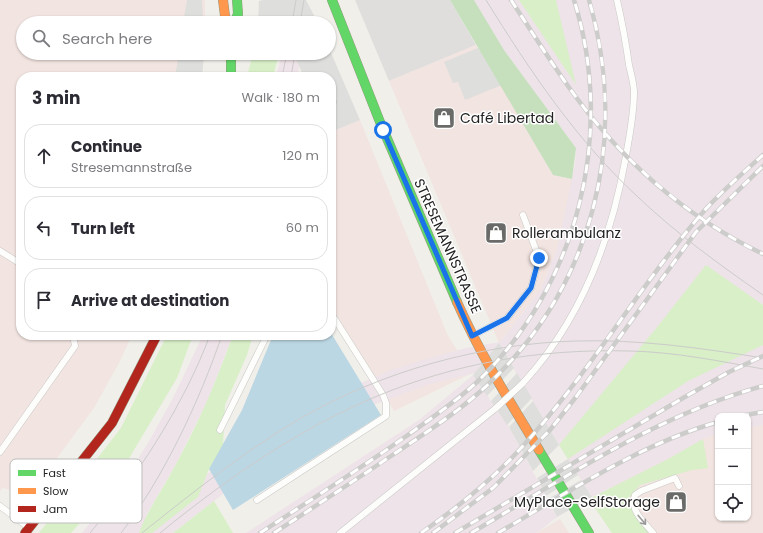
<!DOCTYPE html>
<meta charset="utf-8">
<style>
:root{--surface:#fff;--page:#f7f7f7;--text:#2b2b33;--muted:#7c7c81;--line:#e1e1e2}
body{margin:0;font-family:Poppins,sans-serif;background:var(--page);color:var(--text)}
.controls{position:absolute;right:12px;bottom:12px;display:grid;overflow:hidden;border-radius:8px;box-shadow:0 1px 3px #0004}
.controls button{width:36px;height:36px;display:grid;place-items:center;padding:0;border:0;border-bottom:1px solid var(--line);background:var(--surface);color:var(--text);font:20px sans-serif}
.stop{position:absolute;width:12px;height:12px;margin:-9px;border:3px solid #1a73e8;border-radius:50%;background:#fff}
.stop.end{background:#1a73e8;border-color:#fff;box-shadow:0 1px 4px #0008}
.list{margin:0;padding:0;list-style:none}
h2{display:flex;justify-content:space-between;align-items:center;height:52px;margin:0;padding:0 16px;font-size:17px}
h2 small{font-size:13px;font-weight:400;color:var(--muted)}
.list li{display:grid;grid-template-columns:26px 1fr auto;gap:12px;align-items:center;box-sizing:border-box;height:64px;margin:0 8px 8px;padding:0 8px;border:1px solid var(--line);border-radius:16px}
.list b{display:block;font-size:15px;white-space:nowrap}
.list p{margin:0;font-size:13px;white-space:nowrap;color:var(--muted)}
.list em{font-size:13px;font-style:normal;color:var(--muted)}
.icon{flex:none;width:22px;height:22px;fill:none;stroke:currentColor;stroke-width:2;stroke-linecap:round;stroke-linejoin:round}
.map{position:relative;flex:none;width:763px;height:533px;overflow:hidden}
.search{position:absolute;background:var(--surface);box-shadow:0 1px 3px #0004;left:16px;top:16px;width:320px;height:44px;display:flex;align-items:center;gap:10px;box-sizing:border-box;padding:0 14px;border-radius:22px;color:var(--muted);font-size:15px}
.panel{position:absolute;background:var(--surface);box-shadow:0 1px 3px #0004;left:16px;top:72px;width:320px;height:268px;border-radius:16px}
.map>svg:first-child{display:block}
.residential{fill:#dfdedc}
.commercial{fill:#f2e4e0}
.industrial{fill:#eee3e8}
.religious{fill:#dededc}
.grass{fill:#d8efc7}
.forest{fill:#c6e0be}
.water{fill:#bcd7e4}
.pier{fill:#dededd}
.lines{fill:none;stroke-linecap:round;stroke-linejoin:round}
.lane-casing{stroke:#c9c8c6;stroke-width:7}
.fast-casing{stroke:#969b80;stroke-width:10}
.slow-casing{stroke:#969b80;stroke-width:10}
.jam-casing{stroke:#969b80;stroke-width:10}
.lane{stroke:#fdfdfc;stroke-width:6}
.fast{stroke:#63d668;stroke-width:9}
.slow{stroke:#ff974d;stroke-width:9}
.jam{stroke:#b3261e;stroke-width:9}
.tram{stroke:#cccccb;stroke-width:1}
.rail-casing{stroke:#cccccb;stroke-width:4.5}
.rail{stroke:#fff;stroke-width:3;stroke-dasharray:9;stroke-linecap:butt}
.lane-bridge-casing{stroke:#c9c8c6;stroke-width:7;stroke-linecap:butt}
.lane-bridge{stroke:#fdfdfc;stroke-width:6}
.oneway{stroke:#9a9a9a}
.route{stroke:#1a73e8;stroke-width:5}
.labels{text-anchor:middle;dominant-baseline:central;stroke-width:3;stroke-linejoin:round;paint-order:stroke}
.poi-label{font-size:14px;fill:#222;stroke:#fff;text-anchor:start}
.street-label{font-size:14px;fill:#222;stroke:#fff}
.key{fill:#fff;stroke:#bdbdbd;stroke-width:1}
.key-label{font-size:11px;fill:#222}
</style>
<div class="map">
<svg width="763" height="533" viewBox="0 0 763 533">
<rect width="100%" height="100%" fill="#f0efea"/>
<path class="residential" d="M355,0H450L476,45L389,81Z"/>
<path class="commercial" d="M0,0H205V23H23V53H204L202,77H21V335H132L119,363L94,408L30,495L3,488L0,491Z
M476,45L502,85L553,175L572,179L557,250L541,289L499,343L389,81Z
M360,120L448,336L472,373L394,411L331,306V132Z
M763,425V533H612L589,499L703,439L718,433V518H748V428Z
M560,519L569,533H536L538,532Z"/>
<path class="industrial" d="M474,0H763V425L748,428V416H718V433L703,439L670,458L592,497L559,445L511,364L427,385L365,408L237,483L173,533H82L124,480L148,443L173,398L203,335H233L207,402L175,466L145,517L243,449L340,392L393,369L419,361L466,348L500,342L541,289L557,250L575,163L576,148L504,50Z
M282,53H301L297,77H276Z
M473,375L509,427L557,517L538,532L536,533H246L419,420Z"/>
<path class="religious" d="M187,0H202L203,23H183Z
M263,0H306L318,23H258L259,1Z
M329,48L360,120L331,132V77H304L293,53H329Z
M478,48L502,85L465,100L458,82L453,83L444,62Z
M179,53H204L202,77H175Z"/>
<path class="grass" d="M519,0H556L576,85Z
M253,53H279L273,77H247Z
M706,265L763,305V345L688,381L568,459L559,445L658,326Z
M167,335H193L177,378L113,485L71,533H39L121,428Z
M233,335H253L247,355L225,405L223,446L209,469L198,497L152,533H139C148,509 163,489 175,466C198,424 217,380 233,335Z
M703,439L708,468L692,470L640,485L628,499L637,518L650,533H612L589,499L670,458Z
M214,501L233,533H173Z"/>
<path class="forest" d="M450,0H474L504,50L576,148L572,179L553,175Z"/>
<path class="water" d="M331,333L381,415L233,510L209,469L242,410L273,335H331Z"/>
<path class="pier" d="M499,343L514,368L487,396L473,375Z
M517,373L532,398L507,425L491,401Z
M533,401L559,445L533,471L509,427Z
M568,459L578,475L546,496L537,478Z
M581,480L592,497L557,517L548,499Z"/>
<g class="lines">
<g class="lane-casing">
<path id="lane" d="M331,104L333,102
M0,251L21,264
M474,335L507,318L531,288L539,258L523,215
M523,383C580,321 610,244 625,161C629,139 634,115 634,92C634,84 631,74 629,65C626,43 622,22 617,0
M220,430L267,335
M0,452L75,346L73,335
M257,500L386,416V403L383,395L331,313
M0,506L28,527
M340,533L496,408
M653,533C644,522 629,510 635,495L641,491L675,478L679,486"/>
</g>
<g class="fast-casing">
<path id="fast" d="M332,0L380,122L457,302
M234,23L238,14L237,0
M231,53V77
M539,450L589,533"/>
</g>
<g class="slow-casing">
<path id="slow" d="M223,0L225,16L228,23
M457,302C480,354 510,402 539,450"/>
</g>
<g class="jam-casing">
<path id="jam" d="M25,533L112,423L157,335"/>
</g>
<use href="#lane" class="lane"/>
<use href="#fast" class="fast"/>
<use href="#slow" class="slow"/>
<use href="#jam" class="jam"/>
<path class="tram" d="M486,0C530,71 577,141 639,198C677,234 720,265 763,295
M292,23L296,0
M300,23L304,0
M282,77L287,53
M291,77L295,53
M90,533C138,475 184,405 210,335
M121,533C163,479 200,400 222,335
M142,533C193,492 245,451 301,418C383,371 480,344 575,341C638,339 701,348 763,358
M160,533C305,415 439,346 630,351C675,352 719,361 763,369"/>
<g class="rail-casing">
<path id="rail" d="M511,0C530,29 548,58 568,86C618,157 684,216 763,254
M740,416L763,412
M260,533C309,501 358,470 405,437C430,419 454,403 476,383C578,286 616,134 574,0
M274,533C314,507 354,481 394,454C424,434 455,414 482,390C593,290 630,141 589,0
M421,533C457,508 492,480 522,447C589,374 639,286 704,211C722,191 743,173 763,155
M433,533L493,488L550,430L576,397L696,232L763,166
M455,533L683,398L729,372L763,356
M471,533C565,478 657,415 763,386
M498,533C567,493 640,444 718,422"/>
</g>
<use href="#rail" class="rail"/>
<g class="lane-bridge-casing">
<path id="lane-bridge" d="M496,408L523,383"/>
</g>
<use href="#lane-bridge" class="lane-bridge"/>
</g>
<defs><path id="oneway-shaft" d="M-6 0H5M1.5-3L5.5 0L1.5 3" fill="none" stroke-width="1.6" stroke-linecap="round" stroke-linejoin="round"/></defs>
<use class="oneway" href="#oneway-shaft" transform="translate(642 520) rotate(50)"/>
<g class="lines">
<path class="route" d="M383,130L472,336L507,318L531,288L539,258"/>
</g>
<defs>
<g id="shop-square" transform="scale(1.15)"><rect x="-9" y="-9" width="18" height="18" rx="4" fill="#6a6a68" stroke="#fff"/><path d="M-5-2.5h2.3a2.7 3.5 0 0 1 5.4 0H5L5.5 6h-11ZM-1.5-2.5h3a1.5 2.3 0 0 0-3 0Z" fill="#fff"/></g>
</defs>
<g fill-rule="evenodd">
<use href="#shop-square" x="444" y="118"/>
<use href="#shop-square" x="496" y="233"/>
<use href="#shop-square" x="676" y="502"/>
</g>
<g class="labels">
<g class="poi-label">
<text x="460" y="118">Café Libertad</text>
<text x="512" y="233">Rollerambulanz</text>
<text x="660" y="502" text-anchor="end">MyPlace-SelfStorage</text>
</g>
<g class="street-label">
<text transform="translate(448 246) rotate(66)">STRESEMANNSTRASSE</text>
</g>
</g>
<rect x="10" y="459" width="132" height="64" rx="6" class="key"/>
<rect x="18" y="470" width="18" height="6" fill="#63d668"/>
<rect x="18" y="488" width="18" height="6" fill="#ff974d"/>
<rect x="18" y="506" width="18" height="6" fill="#b3261e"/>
<g class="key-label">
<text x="43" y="477">Fast</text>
<text x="43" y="495">Slow</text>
<text x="43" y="513">Jam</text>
</g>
</svg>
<div class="controls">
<button>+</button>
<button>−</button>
<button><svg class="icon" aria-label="locate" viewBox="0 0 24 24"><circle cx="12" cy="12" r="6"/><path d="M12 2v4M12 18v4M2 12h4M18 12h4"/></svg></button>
</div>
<div class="stop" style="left:383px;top:130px"></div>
<div class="stop end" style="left:539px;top:258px"></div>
<div class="search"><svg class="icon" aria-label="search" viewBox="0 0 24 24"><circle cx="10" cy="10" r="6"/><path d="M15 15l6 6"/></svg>Search here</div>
<section class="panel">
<h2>3 min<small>Walk · 180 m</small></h2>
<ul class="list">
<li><svg class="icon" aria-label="ahead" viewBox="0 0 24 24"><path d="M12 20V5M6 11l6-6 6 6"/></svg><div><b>Continue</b><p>Stresemannstraße</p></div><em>120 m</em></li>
<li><svg class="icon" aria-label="left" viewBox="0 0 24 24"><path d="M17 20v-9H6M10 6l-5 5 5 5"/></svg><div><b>Turn left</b></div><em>60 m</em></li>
<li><svg class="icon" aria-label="arrive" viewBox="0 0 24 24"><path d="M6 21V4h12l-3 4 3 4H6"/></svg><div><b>Arrive at destination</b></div></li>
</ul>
</section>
</div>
